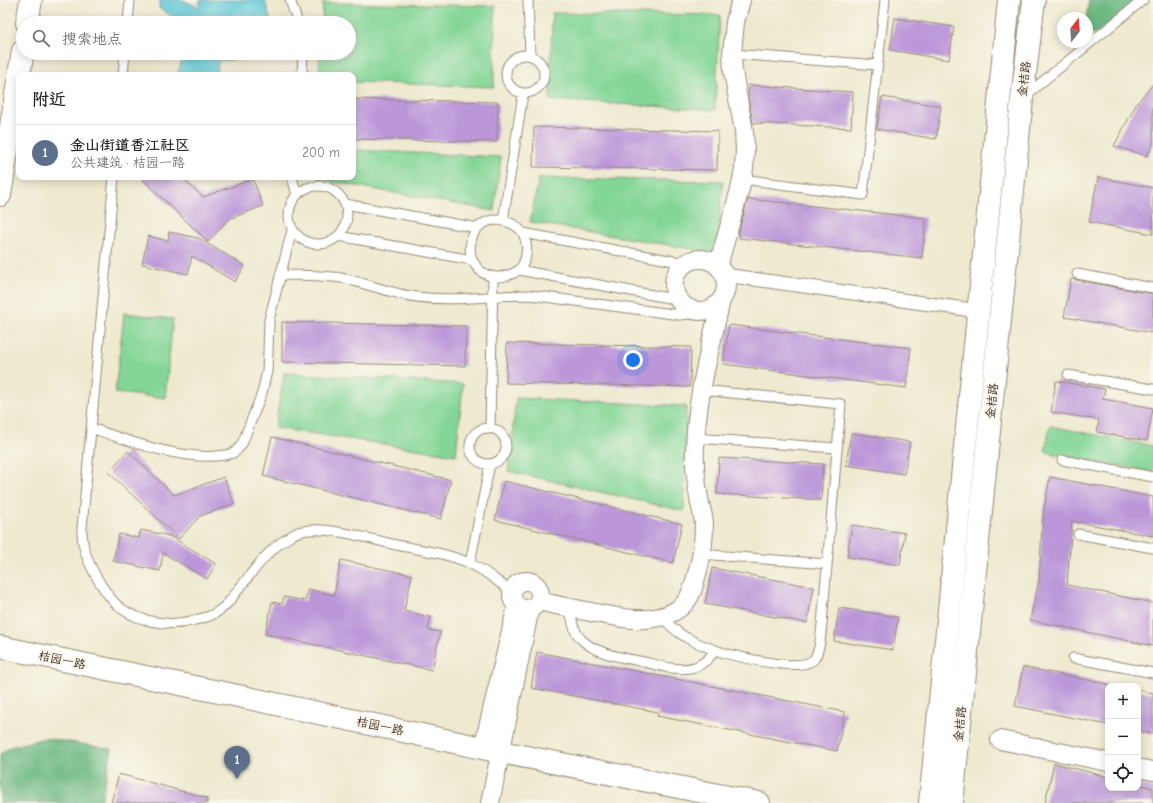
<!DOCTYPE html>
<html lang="zh">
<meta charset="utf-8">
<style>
:root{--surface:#fff;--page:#f6f6f6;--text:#202124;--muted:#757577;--line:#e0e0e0;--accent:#0f766e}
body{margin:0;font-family:"Comic Neue","LXGW WenKai TC",sans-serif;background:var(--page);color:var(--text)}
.controls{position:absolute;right:12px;bottom:12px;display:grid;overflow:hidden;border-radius:8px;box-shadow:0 2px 10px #0003}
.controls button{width:36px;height:36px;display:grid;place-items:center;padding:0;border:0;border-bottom:1px solid var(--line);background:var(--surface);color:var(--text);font:20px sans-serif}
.compass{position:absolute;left:1057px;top:12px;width:36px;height:36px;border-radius:50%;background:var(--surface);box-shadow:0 2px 10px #0003;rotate:17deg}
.you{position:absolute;left:633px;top:360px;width:14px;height:14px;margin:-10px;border:3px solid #fff;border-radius:50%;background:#1a73e8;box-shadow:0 0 0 6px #1a73e833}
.badge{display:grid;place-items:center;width:26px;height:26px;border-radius:50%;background:var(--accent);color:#fff;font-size:13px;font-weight:700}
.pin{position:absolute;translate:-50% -33px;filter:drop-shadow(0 1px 2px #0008)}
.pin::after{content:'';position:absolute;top:21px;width:14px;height:12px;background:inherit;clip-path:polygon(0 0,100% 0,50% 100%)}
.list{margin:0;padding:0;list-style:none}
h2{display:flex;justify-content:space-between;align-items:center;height:52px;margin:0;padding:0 16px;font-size:17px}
h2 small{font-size:13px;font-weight:400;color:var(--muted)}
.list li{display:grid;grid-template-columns:26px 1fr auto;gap:12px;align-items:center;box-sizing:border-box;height:56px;padding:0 16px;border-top:1px solid var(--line)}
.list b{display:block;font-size:15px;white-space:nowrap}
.list p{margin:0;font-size:13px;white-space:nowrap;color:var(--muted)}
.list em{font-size:13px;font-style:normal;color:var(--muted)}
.icon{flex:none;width:22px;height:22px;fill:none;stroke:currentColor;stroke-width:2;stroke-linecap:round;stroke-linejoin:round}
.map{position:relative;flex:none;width:1153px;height:803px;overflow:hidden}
.search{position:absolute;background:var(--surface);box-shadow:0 2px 10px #0003;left:16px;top:16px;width:340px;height:44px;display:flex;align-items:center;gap:10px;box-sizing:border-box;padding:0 14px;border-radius:22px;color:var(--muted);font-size:15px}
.panel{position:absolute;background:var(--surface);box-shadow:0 2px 10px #0003;left:16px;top:72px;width:340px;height:108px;border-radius:8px}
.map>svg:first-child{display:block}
.green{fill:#83d697;stroke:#5f805a}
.forest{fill:#6ab780;stroke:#52704f}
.water{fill:#5dc8d7;stroke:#4c797a}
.building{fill:#bb96d9}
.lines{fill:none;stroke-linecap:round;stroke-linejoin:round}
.service-casing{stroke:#948a76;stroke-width:11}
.pedestrian-casing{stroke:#948a76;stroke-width:15}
.minor-casing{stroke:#948a76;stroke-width:20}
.tertiary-casing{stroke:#948a76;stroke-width:24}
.secondary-casing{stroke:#948a76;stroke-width:24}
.service{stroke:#fff;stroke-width:9}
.pedestrian{stroke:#fff;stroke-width:13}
.minor{stroke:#fff;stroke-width:18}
.tertiary{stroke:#fff;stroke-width:22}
.secondary{stroke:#fff;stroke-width:22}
.labels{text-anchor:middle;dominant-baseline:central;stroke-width:4;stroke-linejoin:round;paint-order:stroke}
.street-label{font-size:12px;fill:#3b2a1e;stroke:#fbf7ec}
</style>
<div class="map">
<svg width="1153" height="803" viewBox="0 0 1153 803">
<rect width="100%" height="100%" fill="#fbf7ec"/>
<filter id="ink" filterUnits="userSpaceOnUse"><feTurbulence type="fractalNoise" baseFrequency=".025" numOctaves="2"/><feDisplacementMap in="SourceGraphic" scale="8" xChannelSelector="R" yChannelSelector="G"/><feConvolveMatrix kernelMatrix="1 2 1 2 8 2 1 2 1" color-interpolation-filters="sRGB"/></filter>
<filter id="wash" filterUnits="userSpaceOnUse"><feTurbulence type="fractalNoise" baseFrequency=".012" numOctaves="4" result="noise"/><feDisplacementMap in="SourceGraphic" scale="16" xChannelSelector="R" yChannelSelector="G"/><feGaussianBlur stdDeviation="0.9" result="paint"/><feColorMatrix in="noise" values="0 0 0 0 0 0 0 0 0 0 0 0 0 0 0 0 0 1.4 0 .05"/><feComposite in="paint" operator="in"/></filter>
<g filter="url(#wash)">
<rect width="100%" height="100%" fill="#eee9cf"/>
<path class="green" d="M323,3L495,6L494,87L353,82V75H319L320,53H349V23H322Z
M552,13L720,15L715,110L550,100Z
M353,150L501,157L494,211L318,179V177H353Z
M539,178L723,181L716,253L530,222Z
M124,313L173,319L165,398L115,393Z
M284,373L463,384L456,455L275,428Z
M516,398L686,406L684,511L508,471Z
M1050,426L1153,446V472L1045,452Z"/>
<path class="forest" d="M1089,0H1136L1098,32L1090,34L1087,30V18H1086Z
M45,738L112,749L101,803H0V754L10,747Z"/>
<path class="water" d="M160,0H183L198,7L200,0H265L271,23H190L175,18L159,8Z
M184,53H278L279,55L219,61L215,75H188L178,72Z"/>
<g id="blocks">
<path class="building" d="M895,18L954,27L949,60L890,50Z
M1153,84V145L1147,156L1114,146L1137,103Z
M749,85L853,92L851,128L753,123L748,97Z
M882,97L941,106L936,139L877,129Z
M353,99L498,102L497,142L353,139Z
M534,127L718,131L717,170L533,167Z
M140,177H181L203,197L253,179L263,206L229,219L208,242Z
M1098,177L1153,188V234L1089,222Z
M748,199L926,218L922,258L739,238L740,226Z
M169,232L198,238L245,266L235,282L192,256L188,274L142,264L148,236L168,241Z
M1071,279L1153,294V333L1064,317Z
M282,322L466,326L465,366L282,362Z
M729,325L911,348L906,388L723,364Z
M507,343L691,347L690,387L506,383Z
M1056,381L1105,389L1103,399L1153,408L1147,441L1097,432L1099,420L1051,412Z
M851,433L910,442L904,474L846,465Z
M272,437L451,480L441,519L263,476Z
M128,451L174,495L224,477L234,504L200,516L179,539L108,472Z
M719,458L823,464L821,500L717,494Z
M1050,477L1153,497V536L1072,521L1067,585L1153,603V646L1030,620L1039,580L1043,515Z
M504,481L682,524L673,563L495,520Z
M852,525L905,533L900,565L847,557Z
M141,530L170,536L216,564L207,579L163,553L160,571L113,561L119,534L139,538Z
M341,560L412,575L404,611L431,617L428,630L440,632L432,670L265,634L272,602L282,604L284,597L305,601L308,589L334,595Z
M712,568L814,587L807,623L705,604Z
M839,608L898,617L893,650L834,641Z
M537,652L845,712L837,751L657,716L658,712L531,688Z
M1023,667L1108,684V725L1015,706Z
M1138,690L1153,693V734L1138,731Z
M1054,763L1108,777V788H1138V784L1153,788V803H1045Z
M119,774L207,798V803H111Z"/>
</g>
</g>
<g filter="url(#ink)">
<use href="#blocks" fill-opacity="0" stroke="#948a76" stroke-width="1"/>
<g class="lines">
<g class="service-casing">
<path id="service" d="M290,0L298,23
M528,0L530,55
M128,23L130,0
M732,54L878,65
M506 74a19 19 0 1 1 38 0a19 19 0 1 1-38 0Z
M123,75L125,53
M302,75L303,53
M1026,95L1143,0
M114,177L82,528C82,533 82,538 83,543C86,562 106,598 122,609C139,621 166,626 186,622C198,619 210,618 220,610C227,605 233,597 238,590C253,572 267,550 288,538C291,536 295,533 298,532C322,524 371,539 396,545C421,550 446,553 469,563C485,570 498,582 512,592
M292,177L297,195
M742,179L863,195L885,0
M289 215a29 29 0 1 1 58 0a29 29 0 1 1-58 0Z
M345,204L478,228
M498,220C505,221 510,222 516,226C529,235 530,257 519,270C519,270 515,272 514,273C502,279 485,279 476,266C465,251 470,227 489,221C492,220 496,220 498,220Z
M503,221L523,94
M523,233L685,263
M338,236L472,260
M519,270L679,300
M1077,274L1153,288
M280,275C300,275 321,275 341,278C367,283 391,294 417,297C455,302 492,295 530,295L680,315L689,314L698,311
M1068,375L1153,389
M91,428C129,441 184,462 225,455C229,454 233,454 236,451C239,449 240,446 242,444L262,393L267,371L268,352L269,320L292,230
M470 446a18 18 0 1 1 36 0a18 18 0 1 1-36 0Z
M490,429L493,277
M695,438L837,448
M1062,460L1153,477
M1078,534L1153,548
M701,554L827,564
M470,563L490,464
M570,608C572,619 573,631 581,639C595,654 625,658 644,662C653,664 662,667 671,668C679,669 688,669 695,667C705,663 710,657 716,650
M662,616C668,625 677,632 687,638C698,644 712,649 724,653C741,657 802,673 814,659C820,652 821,633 822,624L841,404L701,390
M1073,658L1153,673"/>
</g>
<g class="pedestrian-casing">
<path id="pedestrian" d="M725,275L979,311"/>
</g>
<g class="minor-casing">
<path id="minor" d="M674 285a26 26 0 1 1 52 0a26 26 0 1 1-52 0Z
M718,266L740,189L744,169L745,150L744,131L733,72L732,54L735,22L741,0
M512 595a14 14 0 1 1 28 0a14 14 0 1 1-28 0Z
M539,601C559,606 580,610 601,614C616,617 631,620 646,619C658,618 674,614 683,605C692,597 695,581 698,570C702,555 704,540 704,525C704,516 700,506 699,498C696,482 694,466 695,449C696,399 710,349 721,300
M1000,740L1108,762
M483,748L517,606
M1138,768L1153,771
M490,803L530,608"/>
</g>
<g class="tertiary-casing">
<path id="tertiary" d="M0,647L243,697L501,752L759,803"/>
</g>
<g class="secondary-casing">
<path id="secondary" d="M27,23L31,0
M19,75L23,51
M0,195L19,76
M930,803L1009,0
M952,803L1022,99L1034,0"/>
</g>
<use href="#service" class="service"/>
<use href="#pedestrian" class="pedestrian"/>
<use href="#minor" class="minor"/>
<use href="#tertiary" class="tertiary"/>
<use href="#secondary" class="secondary"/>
</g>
</g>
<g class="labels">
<g class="street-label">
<text transform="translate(1024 79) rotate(-83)">金桔路</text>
<text transform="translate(992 401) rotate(-84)">金桔路</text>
<text transform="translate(62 660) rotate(12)">桔园一路</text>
<text transform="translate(960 724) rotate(-84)">金桔路</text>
<text transform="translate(380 726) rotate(12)">桔园一路</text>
</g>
</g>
</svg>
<div class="controls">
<button>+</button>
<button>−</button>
<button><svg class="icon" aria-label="locate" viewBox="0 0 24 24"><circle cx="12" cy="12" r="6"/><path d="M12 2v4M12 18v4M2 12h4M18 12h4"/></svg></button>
</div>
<svg class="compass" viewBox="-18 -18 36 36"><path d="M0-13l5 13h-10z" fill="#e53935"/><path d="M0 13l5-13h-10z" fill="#757577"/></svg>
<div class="you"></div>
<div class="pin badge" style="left:237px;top:779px;background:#5c6f8a">1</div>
<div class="search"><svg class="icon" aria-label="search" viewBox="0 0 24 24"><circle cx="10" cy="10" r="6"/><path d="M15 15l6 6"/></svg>搜索地点</div>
<section class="panel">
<h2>附近<small></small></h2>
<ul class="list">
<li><span class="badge" style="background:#5c6f8a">1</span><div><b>金山街道香江社区</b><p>公共建筑 · 桔园一路</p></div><em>200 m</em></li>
</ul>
</section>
</div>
